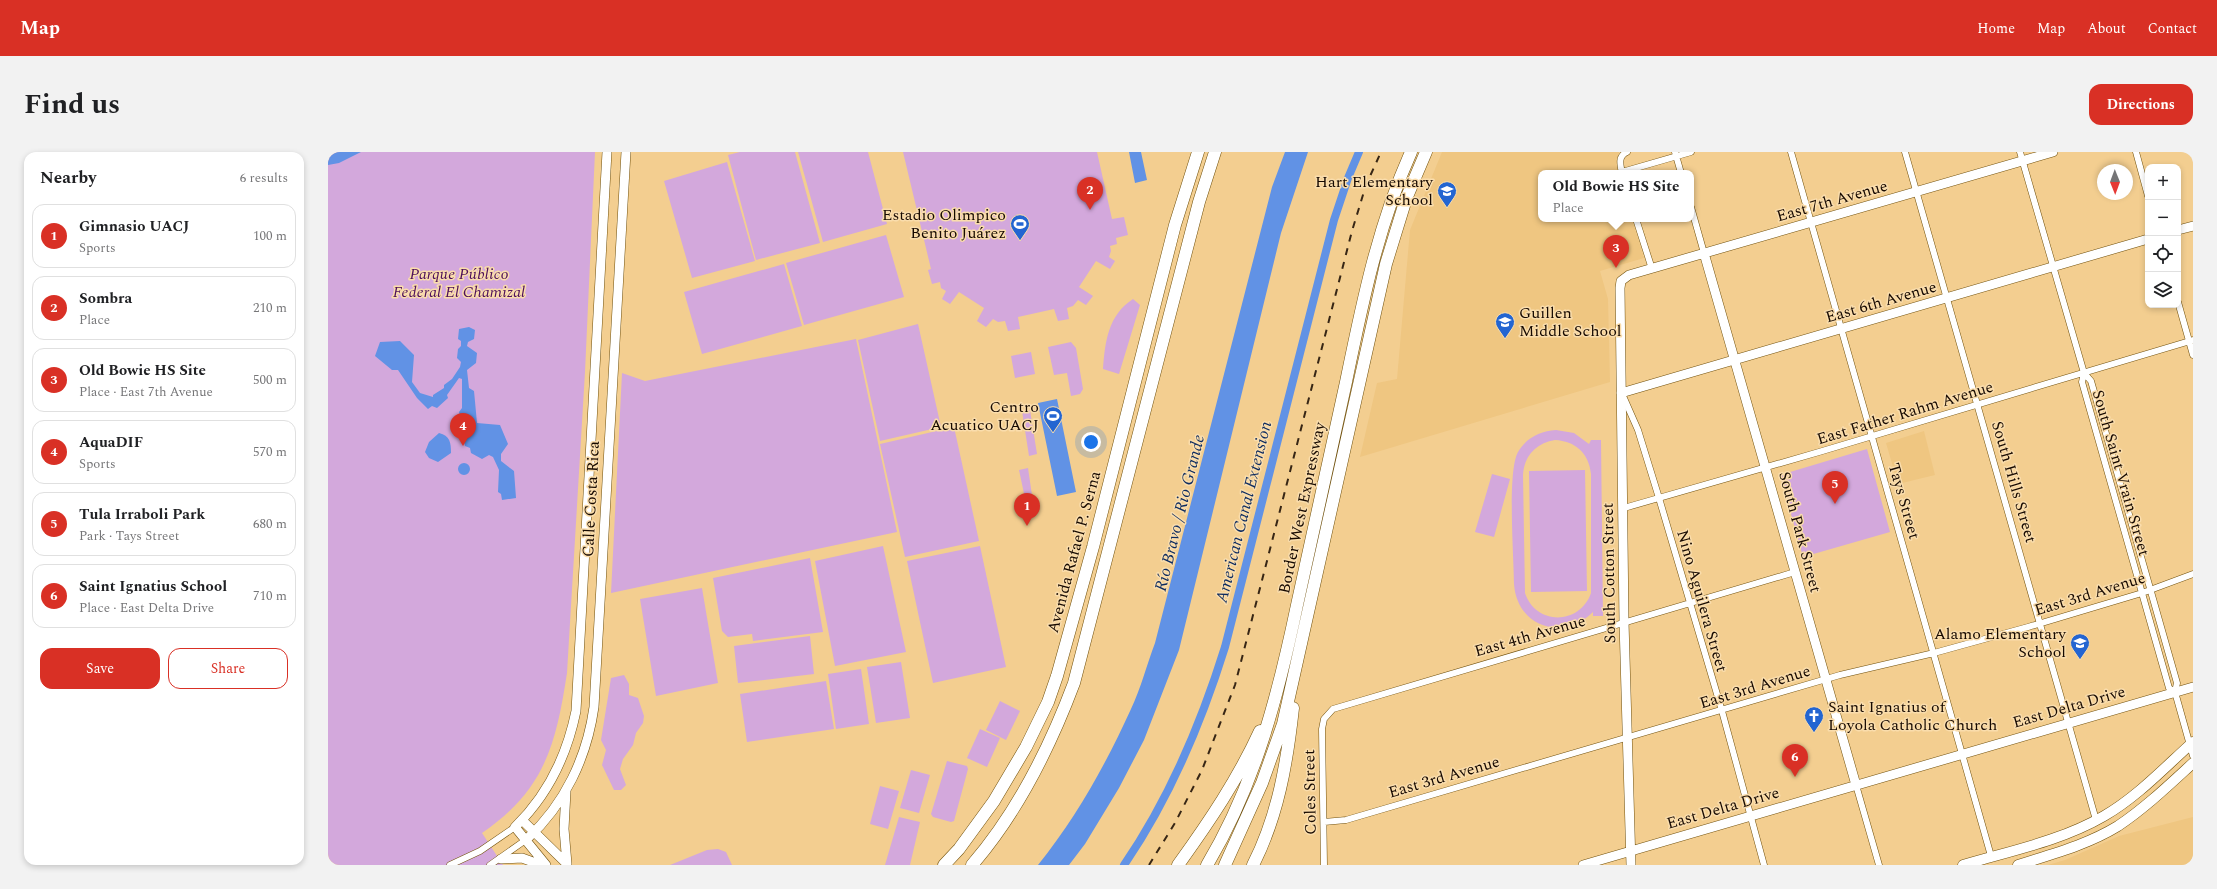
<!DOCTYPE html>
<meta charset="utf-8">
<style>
:root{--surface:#fff;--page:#f2f2f2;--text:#202124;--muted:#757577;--line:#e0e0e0;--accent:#d93025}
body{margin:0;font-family:Spectral,serif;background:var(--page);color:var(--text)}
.controls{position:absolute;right:12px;top:12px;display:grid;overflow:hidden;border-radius:8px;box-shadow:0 2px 6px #0003}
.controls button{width:36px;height:36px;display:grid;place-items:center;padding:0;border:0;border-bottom:1px solid var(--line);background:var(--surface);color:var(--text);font:20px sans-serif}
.compass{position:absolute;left:1769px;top:12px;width:36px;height:36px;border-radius:50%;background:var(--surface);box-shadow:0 2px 6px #0003;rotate:179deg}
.you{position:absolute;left:763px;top:290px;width:14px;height:14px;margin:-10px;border:3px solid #fff;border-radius:50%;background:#1a73e8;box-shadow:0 0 0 6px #1a73e833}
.badge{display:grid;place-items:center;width:26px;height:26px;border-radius:50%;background:var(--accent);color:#fff;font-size:13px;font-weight:700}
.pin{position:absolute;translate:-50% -33px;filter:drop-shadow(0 1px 2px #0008)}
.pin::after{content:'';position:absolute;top:21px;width:14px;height:12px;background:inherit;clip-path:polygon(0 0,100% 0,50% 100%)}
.popup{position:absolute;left:1210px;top:18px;width:156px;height:52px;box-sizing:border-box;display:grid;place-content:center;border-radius:8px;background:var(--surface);filter:drop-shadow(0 1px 3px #0005);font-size:13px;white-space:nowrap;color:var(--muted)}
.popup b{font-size:15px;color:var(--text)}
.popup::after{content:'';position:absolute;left:50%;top:100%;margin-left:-8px;border:8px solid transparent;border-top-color:var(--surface)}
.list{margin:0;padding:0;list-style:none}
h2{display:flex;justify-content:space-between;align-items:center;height:52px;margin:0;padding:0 16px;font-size:17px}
h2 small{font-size:13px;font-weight:400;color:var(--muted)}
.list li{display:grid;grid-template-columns:26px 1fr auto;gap:12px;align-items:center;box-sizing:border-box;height:64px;margin:0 8px 8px;padding:0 8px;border:1px solid var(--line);border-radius:12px}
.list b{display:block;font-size:15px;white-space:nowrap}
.list p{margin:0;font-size:13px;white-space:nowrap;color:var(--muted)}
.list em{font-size:13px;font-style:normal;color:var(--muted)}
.actions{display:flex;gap:8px;padding:12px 16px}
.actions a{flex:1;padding:9px 0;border:1px solid var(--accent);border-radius:12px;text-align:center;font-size:14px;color:var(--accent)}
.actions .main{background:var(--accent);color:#fff}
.icon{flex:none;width:22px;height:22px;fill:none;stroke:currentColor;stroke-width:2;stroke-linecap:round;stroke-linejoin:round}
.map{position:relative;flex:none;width:1865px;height:713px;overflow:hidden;border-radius:12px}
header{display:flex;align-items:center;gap:24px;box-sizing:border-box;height:56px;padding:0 20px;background:var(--accent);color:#fff}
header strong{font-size:19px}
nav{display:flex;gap:22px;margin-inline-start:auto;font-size:14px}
.intro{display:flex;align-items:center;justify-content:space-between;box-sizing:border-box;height:96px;padding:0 24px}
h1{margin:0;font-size:28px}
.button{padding:10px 18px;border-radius:12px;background:var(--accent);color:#fff;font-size:14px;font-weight:700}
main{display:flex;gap:24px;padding:0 24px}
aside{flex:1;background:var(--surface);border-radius:12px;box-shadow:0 2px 6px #0003}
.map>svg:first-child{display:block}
.built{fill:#efc681}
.green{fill:#d3a8dc;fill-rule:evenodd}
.water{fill:#6192e5}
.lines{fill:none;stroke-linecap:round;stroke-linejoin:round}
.canal{stroke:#6192e5;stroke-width:8}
.street-casing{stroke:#71510d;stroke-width:7}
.secondary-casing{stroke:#71510d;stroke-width:10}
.primary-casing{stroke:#71510d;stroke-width:11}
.highway-casing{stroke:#71510d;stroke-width:13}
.street{stroke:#fff;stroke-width:6}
.secondary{stroke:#fff;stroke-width:9}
.primary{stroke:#fff;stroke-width:10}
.highway{stroke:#fff;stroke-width:12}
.rail{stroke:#372615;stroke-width:2;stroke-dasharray:7 7;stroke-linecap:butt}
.labels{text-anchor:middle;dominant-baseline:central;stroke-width:3;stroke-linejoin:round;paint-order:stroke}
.poi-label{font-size:16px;fill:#160900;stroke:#faddac;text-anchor:end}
.street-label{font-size:16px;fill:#160900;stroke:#faddac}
.park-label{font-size:16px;font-style:italic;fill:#4d0f5a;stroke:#faddac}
.water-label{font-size:17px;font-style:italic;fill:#0c2a5e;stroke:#faddac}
</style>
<header>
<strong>Map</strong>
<nav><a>Home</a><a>Map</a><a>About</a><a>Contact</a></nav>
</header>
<div class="intro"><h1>Find us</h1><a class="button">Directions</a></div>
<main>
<aside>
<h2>Nearby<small>6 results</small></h2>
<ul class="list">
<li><span class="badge">1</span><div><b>Gimnasio UACJ</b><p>Sports</p></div><em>100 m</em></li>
<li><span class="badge">2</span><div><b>Sombra</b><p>Place</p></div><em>210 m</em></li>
<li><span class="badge">3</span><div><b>Old Bowie HS Site</b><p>Place · East 7th Avenue</p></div><em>500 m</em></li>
<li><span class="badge">4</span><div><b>AquaDIF</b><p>Sports</p></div><em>570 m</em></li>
<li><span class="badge">5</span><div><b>Tula Irraboli Park</b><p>Park · Tays Street</p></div><em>680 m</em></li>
<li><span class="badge">6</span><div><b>Saint Ignatius School</b><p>Place · East Delta Drive</p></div><em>710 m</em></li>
</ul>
<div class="actions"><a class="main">Save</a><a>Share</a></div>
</aside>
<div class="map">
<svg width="1865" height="713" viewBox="0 0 1865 713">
<rect width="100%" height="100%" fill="#f3ce90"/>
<path class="built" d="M1114,0H1291L1289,14L1290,21H1213V67H1304L1316,106L1272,119L1280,147L1282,230L1032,305L1049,231L1069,227L1082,78Z
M1596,279L1607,323L1570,332L1558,291Z
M1865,665V713H1720L1737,708L1791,684Z"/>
<path class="green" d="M0,0H267L257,220L239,521C228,592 217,638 154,681L175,713H0Z
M412,0H467L492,91L428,108L400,3Z
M470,0H540L559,72L495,90Z
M575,0H769L784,67L796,65L800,83L788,86L789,92L782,94L783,99L781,105L787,109L782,117L768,109L751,135L765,144L758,153L750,148L745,154L739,156L741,167L730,169L726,157L690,165L692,177L680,179L677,169L670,170L665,167L658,175L649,169L656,156L631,140L622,152L614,147L618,139L613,136L612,130L604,132L600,118L603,117Z
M399,10L427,109L364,126L336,29Z
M558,83L576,145L476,173L458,111Z
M456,112L474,174L374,202L356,140Z
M805,147L812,153L791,222L775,217C777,190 780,163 805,147Z
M590,172L613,275L552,289L530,188Z
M528,187L569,380L283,441L294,221L317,229Z
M743,190L748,196L755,237L752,242L743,244L739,221L726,223L720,195Z
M703,200L707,222L687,226L683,204Z
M702,258L709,302L701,304L694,259Z
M626,275L651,389L577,405L552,292Z
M1228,278L1246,281L1261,292L1263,288H1273L1275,464H1265V460C1235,490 1189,475 1186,432C1186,405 1179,320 1190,300C1198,286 1212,279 1228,278ZM1227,288C1247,289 1261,301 1263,322V441C1252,473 1208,474 1197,441L1195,323C1196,304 1208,291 1227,288Z
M1539,297L1562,380L1475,405L1452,323Z
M700,316L705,350L698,351L691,318Z
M1257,318L1259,439L1203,440L1201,319Z
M1164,322L1182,327L1166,385L1147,380Z
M555,394L578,500L507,514L487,409Z
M652,394L678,515L605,531L579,409Z
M482,406L495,480L425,489L424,482L400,485L394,479L385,426Z
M374,436L390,531L328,544L312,447Z
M482,484L486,522L410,531L406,494Z
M573,510L582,566L548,571L539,515Z
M533,517L541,572L508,577L500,522Z
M296,523L301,532V543L310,546L316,564L315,571L308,581L305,593L295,607L292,617L298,633L293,638H286L274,613L278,598L273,588L283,526Z
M498,529L506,577L419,590L412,542Z
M672,549L692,559L678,588L658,578Z
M652,577L672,586L659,615L639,606Z
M619,609L639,614L640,617L626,669L623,670L605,665L603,662Z
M583,618L602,623L591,661L572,656Z
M552,634L571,639L560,677L542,672Z
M571,665L592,670L582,713H557Z
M390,697L398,700L404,713H342L379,698Z"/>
<path class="water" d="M0,0H33L11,11L0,13Z
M801,0H813L819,28L807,31Z
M957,0H980L953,81L851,498L816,588L791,636L757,692L741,713H710C748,666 778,612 803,557C813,536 819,512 827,491L944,35Z
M141,175L147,178L146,187L140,190L139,194L149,201L148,211L139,218L141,236L146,239L149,271L172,273L180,292L173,302V309L186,319L188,346L174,348L173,342L170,340L171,318L165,305L161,303L154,307L143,301L142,296L137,294L135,285L141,282V278L135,276L131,260L134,256V227L131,226L119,243L120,246L109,256L104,254L100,257L89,246L70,218H64L47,204L52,190L72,189L86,203L84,230L92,241L105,245V243L116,236V233L124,227L132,215L133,210L129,206L130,197L133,194V189L130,187L131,177Z
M729,247L748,340L729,344L710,251Z
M111,281C122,284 123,290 123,301L110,310L101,306L97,300L101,290Z
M130 317a6 6 0 1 1 12 0a6 6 0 1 1-12 0Z"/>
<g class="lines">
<path class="canal" d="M796,713C842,646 873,572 897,495L1006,68L1020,26L1031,0"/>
<g class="street-casing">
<path id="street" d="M1347,0L1353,21
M1463,0L1663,704
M1577,0L1768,668
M1692,0L1756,221L1763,229L1849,531L1847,540L1865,604
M1808,0L1820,44
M1294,20L1363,0
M1294,21C1292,12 1290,4 1299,0
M1363,55L1376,101
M1308,67L1324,117
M1850,150L1865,203
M1756,221L1754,230L1841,536L1847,540
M1295,244L1310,278L1331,346L1394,559L1436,713
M1296,356L1491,300L1865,188
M1528,633L1551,713
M996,670L1018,668L1512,523L1606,501L1700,475L1814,441L1865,422
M122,713L152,699L187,675
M162,713L199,687
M996,713L994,577L996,567L1005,557L1467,420"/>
</g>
<g class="secondary-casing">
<path id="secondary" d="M1850,78L1865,74
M1376,101L1528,633
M1293,241L1820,87
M238,639L236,677L239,712
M194,668L239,712
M199,687C237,652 259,605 266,555L298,0
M173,707L194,706L213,713
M218,713L187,675C220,643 239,603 248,559L279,0
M1255,713L1865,535
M1303,713L1296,470L1292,136L1293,129L1301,123L1725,0"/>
</g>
<g class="primary-casing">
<path id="primary" d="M1635,713C1682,699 1733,689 1776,664C1809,645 1836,616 1865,590
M1690,713C1724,702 1759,693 1790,674C1817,656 1841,633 1865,611"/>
</g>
<g class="highway-casing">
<path id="highway" d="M616,713L631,697L666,649L698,595L720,550L729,524L765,395L847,73L870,0
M644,713C689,661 722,595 746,531L871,50L887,0
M850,713C881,670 910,627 932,579
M879,713C927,633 950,544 969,453C985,378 1002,304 1018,230C1034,152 1050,73 1083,0
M897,713L934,631L955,572L1058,112L1078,47L1098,0
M925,713C950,664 959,611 965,556"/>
</g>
<use href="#street" class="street"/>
<use href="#secondary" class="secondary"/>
<use href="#primary" class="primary"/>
<use href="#highway" class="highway"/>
<path class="rail" d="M821,713L847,671L874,618L907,533L1024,79L1038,33L1053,0"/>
</g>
<defs>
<g id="school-pin" transform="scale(1)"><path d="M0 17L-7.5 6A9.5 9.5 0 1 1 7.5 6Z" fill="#2365d1" stroke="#faddac"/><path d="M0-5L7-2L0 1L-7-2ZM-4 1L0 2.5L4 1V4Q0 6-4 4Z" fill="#fff"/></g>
<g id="stadium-pin" transform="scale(1)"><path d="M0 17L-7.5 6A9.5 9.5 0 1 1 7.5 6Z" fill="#2365d1" stroke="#faddac"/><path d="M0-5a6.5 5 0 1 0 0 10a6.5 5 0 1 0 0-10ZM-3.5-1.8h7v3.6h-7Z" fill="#fff"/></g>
<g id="church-pin" transform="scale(1)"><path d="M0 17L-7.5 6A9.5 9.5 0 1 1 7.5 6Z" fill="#2365d1" stroke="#faddac"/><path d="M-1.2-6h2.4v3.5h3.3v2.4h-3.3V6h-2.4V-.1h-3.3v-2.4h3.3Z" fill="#fff"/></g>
</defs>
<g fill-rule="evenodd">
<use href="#school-pin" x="1119" y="39"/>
<use href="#stadium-pin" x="692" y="72"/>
<use href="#school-pin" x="1177" y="170"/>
<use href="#stadium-pin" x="725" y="264"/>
<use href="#school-pin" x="1752" y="491"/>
<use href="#church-pin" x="1486" y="564"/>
</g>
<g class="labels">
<g class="poi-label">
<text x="1105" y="30">Hart Elementary<tspan x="1105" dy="18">School</tspan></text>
<text x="678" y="63">Estadio Olimpico<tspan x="678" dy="18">Benito Juárez</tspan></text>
<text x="1191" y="161" text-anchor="start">Guillen<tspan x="1191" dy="18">Middle School</tspan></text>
<text x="711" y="255">Centro<tspan x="711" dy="18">Acuatico UACJ</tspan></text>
<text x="1738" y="482">Alamo Elementary<tspan x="1738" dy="18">School</tspan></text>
<text x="1500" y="555" text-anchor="start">Saint Ignatius of<tspan x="1500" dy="18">Loyola Catholic Church</tspan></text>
</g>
<g class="street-label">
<text transform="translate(1504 49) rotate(-16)">East 7th Avenue</text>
<text transform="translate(1553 150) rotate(-16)">East 6th Avenue</text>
<text transform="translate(1577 261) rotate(-17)">East Father Rahm Avenue</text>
<text transform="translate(1793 321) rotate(74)">South Saint Vrain Street</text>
<text transform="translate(1686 330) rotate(74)">South Hills Street</text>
<text transform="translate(263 347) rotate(-87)">Calle Costa Rica</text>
<text transform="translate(1576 349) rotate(74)">Tays Street</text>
<text transform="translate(974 356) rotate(-78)">Border West Expressway</text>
<text transform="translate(1472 380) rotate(75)">South Park Street</text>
<text transform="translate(746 400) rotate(-75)">Avenida Rafael P. Serna</text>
<text transform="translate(1281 421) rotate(-91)">South Cotton Street</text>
<text transform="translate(1762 442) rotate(-17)">East 3rd Avenue</text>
<text transform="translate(1374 449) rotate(74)">Nino Aguilera Street</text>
<text transform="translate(1202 484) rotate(-16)">East 4th Avenue</text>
<text transform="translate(1427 535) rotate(-17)">East 3rd Avenue</text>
<text transform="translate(1741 555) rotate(-16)">East Delta Drive</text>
<text transform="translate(1116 625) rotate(-16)">East 3rd Avenue</text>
<text transform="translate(982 640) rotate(-91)">Coles Street</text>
<text transform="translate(1395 656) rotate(-16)">East Delta Drive</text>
</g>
<g class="park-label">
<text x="131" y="122">Parque Público<tspan x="131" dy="18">Federal El Chamizal</tspan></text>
</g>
<g class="water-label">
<text transform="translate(916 360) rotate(-76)">American Canal Extension</text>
<text transform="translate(852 361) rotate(-76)">Río Bravo / Rio Grande</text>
</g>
</g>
</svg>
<div class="controls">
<button>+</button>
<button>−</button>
<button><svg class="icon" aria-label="locate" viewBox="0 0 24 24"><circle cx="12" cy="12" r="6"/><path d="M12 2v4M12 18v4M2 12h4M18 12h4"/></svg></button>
<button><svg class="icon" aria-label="layers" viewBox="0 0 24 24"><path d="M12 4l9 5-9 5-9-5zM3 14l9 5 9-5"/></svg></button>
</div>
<svg class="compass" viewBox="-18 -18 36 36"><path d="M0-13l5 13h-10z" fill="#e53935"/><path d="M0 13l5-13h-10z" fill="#757577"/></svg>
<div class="you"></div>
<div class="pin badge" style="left:699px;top:374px">1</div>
<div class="pin badge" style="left:762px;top:58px">2</div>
<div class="pin badge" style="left:1288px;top:116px">3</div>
<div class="popup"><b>Old Bowie HS Site</b>Place</div>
<div class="pin badge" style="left:135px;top:294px">4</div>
<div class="pin badge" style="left:1507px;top:352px">5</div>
<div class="pin badge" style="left:1467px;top:625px">6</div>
</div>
</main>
